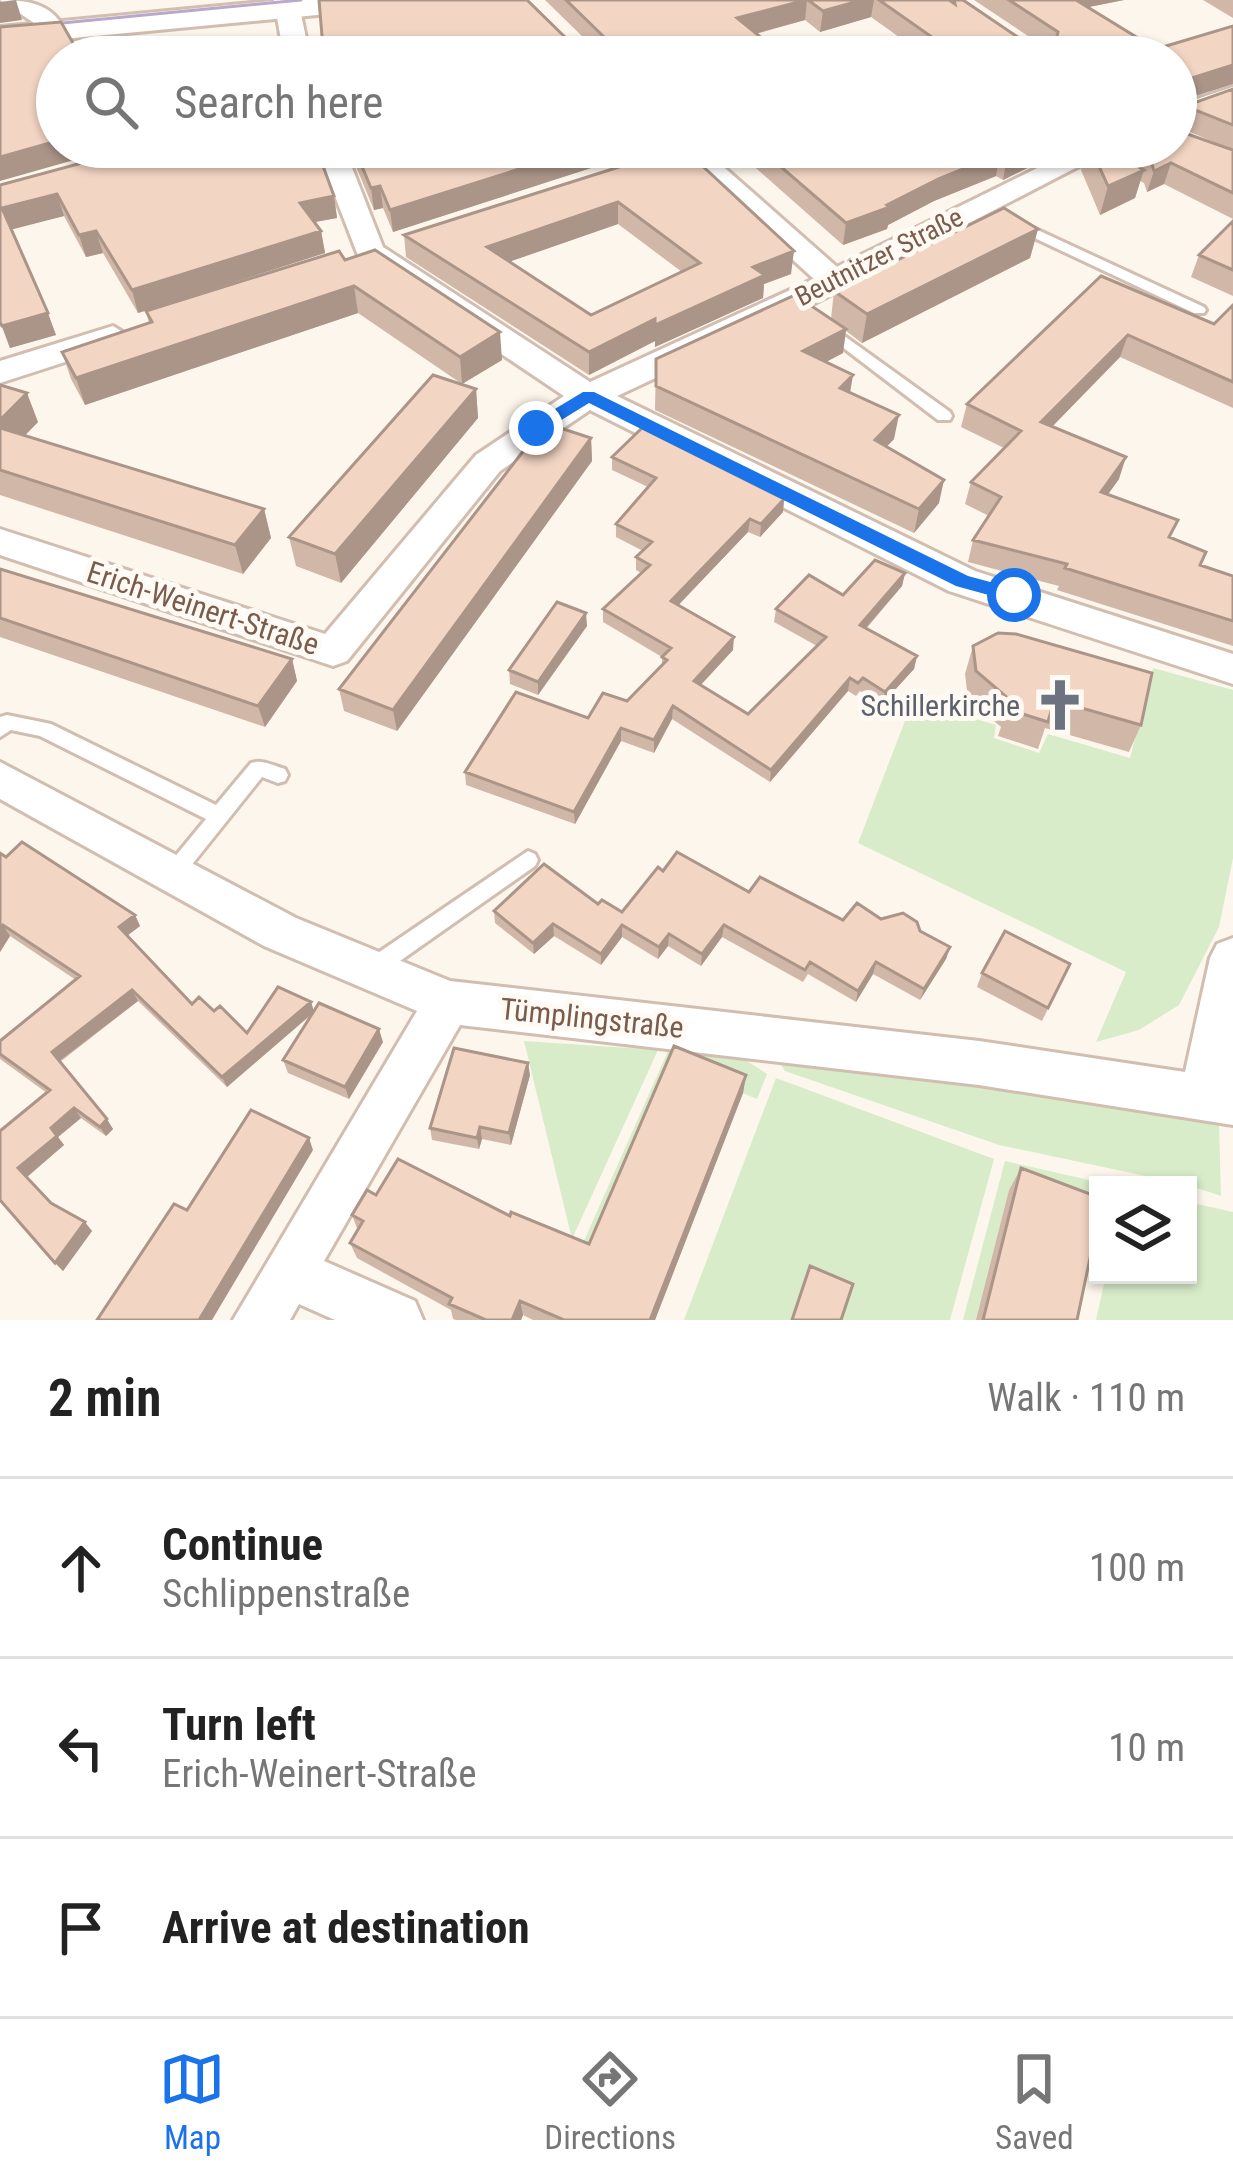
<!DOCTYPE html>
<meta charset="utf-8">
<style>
:root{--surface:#fff;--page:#f2f2f2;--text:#222;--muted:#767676;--line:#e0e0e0;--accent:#1a73e8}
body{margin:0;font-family:"Roboto Condensed",sans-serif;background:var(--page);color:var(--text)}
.controls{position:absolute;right:36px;bottom:36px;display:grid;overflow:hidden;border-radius:0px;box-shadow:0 3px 9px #0004}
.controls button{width:108px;height:108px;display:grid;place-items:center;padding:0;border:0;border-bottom:3px solid var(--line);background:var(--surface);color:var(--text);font:60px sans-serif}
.stop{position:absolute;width:36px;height:36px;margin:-27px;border:9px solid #1a73e8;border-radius:50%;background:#fff}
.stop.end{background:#1a73e8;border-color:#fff;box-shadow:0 3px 12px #0008}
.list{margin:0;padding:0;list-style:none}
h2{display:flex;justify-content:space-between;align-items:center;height:156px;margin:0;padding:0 48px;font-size:51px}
h2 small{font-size:39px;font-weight:400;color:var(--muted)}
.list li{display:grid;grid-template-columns:78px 1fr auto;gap:36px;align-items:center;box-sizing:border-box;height:180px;padding:0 48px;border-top:3px solid var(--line)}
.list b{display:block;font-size:45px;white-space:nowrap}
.list p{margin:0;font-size:39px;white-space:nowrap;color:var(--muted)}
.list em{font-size:39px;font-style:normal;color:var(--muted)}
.icon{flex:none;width:66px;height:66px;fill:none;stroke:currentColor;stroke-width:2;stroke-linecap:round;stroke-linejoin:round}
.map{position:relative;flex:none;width:1233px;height:1320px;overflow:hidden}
.search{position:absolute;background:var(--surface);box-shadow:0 3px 9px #0004;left:36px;right:36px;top:36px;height:132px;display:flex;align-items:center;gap:30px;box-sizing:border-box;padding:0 42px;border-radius:66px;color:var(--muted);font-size:45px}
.sheet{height:696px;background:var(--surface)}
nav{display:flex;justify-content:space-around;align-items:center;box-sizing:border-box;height:168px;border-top:3px solid var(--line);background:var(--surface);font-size:33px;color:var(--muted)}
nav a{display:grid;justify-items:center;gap:6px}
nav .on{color:var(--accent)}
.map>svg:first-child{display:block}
.green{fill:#d8ecc9}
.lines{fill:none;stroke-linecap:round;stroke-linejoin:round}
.service-casing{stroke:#d1beb0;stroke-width:6}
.minor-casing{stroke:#d1beb0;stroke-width:6}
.tertiary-casing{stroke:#d1beb0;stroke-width:6}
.service{fill:#fff;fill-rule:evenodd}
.minor{fill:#fff;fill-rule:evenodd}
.tertiary{fill:#fff;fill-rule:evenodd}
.tram{stroke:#b9a8c9;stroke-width:3}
.wall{fill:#d1b7a8;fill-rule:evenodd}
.shaded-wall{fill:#aa9588}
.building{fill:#f3d5c3;stroke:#aa9588;stroke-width:3;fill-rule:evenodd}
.route{fill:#1a73e8}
.labels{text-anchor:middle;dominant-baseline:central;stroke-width:10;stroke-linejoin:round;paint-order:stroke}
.far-street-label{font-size:27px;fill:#7a5c4d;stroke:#fffaf3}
.street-label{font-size:30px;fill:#7a5c4d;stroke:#fffaf3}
.worship-label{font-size:30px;fill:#5b616d;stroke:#fffaf3;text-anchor:end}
</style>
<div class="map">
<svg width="1233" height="1320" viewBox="0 0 1233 1320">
<rect width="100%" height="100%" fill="#fdf6ec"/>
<path class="green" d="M1153,668L1233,690V858L1219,927L1179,1005L1139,1030L1096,1042L1126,972L858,843L913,700L996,725L994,738L1039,753L1048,734L1130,758Z
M524,1041L658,1050L572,1239Z
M668,1051L747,1061L767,1074L757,1099L674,1065L563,1320H549Z
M776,1057L1219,1123L1221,1196L1188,1185L999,1145L785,1071Z
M776,1078L994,1159L950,1320H684Z
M1005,1161L1111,1185H1098V1224L1009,1190L977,1320H963Z
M1188,1202L1233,1212V1320H1096L1106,1275H1188Z"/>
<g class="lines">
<g class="service-casing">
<path id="service" d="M106,49L110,50L114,57H102L100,53Z
M1016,220L1204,307L1206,310L1204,313H1194L1011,227V221Z
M829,325L950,412L952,416L950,420H938L824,333V327Z
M7,715L51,724L216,805L251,763C262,759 274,766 285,769L288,775L285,781L278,783L262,777L178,882L171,885L164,882L161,876L164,870L206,819L40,736L11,730L0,737V717Z
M528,851L535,854L538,860L535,866L380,975L373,977L366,975L362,968L366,961Z"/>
</g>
<g class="minor-casing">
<path id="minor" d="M0,0C26,0 52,3 64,29L51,37L42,34L37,25Z
M274,0H298L310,57H284Z
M1233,87V104L1176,123V106Z
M316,147H344L383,247L590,382L814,279L686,163L638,178L628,175L624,169L628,163L671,147H721L710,155L837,267L1080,147H1116L803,309L617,396L975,571L1233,654V684L949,591L590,410L500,471L347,661L333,666L0,555V529L325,634L476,455L564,396L359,258Z
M113,326L129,336L124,343L0,383V361Z
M0,762L296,918L450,981L979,1041L1185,1072L1210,958L1217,944L1233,938V1125L979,1085L460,1025L324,1261L415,1301L423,1320H335L299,1304L290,1320H233L417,1011L264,946L0,799Z"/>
</g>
<g class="tertiary-casing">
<path id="tertiary" d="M283,0H395L380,9L0,45V27Z"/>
</g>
<use href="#service" class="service"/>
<use href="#minor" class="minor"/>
<use href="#tertiary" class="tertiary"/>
<path class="tram" d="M0,29L301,0"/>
</g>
<path class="wall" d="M545,0H963L1022,40H1034L974,0H1124L1088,7L1156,49L1233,26V84L1178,102L1176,129V57H927L871,17L820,32L805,20L756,34L785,57H325L322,36L586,40Z
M1203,0H1233V18Z
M1233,89V150L1178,127L1185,106Z
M348,147H656L393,232L383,208L374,210Z
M682,147L791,274L764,284L763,298L655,347V341L589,375L406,257L404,235ZM618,224L682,272L591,315L510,261Z
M732,147H1070L1003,180L996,176L934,201L888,225L887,229L843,245Z
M1087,147L1105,149L1106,147H1176L1233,150V219L1164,184L1147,192L1144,183L1140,181L1135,198L1100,215L1081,170Z
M0,185L334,196L337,218L314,222L321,231L325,253L138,313L103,253L86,257L64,216L11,229L56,335L10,348L0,322Z
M1233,221V296L1191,277L1199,255Z
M1038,229L1030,258L862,343L846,331L843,353L826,362L850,393L894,439L886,447L939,503L914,533L655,410L656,359L831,319L834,291Z
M345,260L502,360L462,384L358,313L85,405L71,379L62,352L149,323L146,311Z
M1101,276L1214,324L1233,305V408L1120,357L1052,427L1119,479L1108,494L1171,538L1200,565L1233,576V646L1057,590L1059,586L968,562L973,540L989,516L965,504L971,482L1004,448L961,427L967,404Z
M0,385L38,422L25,435L264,509L271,538L243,574L0,495Z
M476,389L478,418L341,583L296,566L289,537Z
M591,438L592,461L397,731L344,711L339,689Z
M612,457L784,499L783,512L760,537L748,532L678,605L733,650L701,685L748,714L817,646L774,622L776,609L843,595L905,573L902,586L866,629L917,656L914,669L882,704L860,691L856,696L848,691L770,782L672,719L654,753L621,741L575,824L466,785L465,772L627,701L662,665V657L603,622V609L641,573L636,570V557L643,551L616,537V524L648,487L612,470Z
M0,569L292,659L297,681L265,727L0,637Z
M587,626L538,695L510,684L509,670Z
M973,646L1141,725L1129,752L1045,728L1038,749L998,736L1001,727L968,699L965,674Z
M0,853L135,915L140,926L127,936L192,1004L214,1011L247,1033L311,1002L314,1012L383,1042L349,1099L288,1073L283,1060L313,1013L227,1087L138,1001L60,1062L113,1129L106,1136L81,1118L58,1137L64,1145L26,1177L51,1203L92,1231L63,1271L0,1200L47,1093L0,1059V1041L76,980L10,936L0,952Z
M663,871L749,892L843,920L881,919L920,931L950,947L946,959L920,1000L873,974L856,1002L808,974L803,982L722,937L701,966L668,946L658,959L622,937L601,965L554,936L534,954L495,923L494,911L598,904L622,912Z
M1070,964L1042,1021L977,987L982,973Z
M530,1075L511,1145L482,1139L479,1149L432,1140L430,1128Z
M746,1075L743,1093L655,1320H533L523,1315L521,1320H456L453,1319L451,1310L357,1258L350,1243L358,1231L352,1215L376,1195L510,1216L589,1244Z
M1021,1168L1077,1320H976L1009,1190Z"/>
<path class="shaded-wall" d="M16,0L22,20L0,23V2Z
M807,0L805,20L736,39L737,18Z
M862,0H874L871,17L820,32L823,11Z
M1062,0H1124L1059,13Z
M1233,65V84L1176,102L1179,82Z
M57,141V147H120L0,181V157Z
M589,147H656L393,232L390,210Z
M1031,147H1070L1003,180L1007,158Z
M1000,154L996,176L934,201L888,225L887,229L843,245L846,223L938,179Z
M1171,163L1164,184L1147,192L1154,171Z
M1144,170L1135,198L1100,215L1108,186Z
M380,186L383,208L374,210L371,188Z
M57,194L64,216L10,230L2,208Z
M334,196L337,218L304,224L300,203Z
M618,202V224L489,269L487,247Z
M1038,229L1030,258L862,343L867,314Z
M96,231L103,253L86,257L79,235Z
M321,231L325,253L138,313L132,290Z
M794,251L791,274L764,284L763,298L655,347V325L753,267Z
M354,286L358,313L85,405L76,378Z
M48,313L56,335L10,348L2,326Z
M655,319V341L589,375V352Z
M846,329L843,353L801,375L803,351Z
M500,332L502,360L462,384L460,357Z
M1128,335L1120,357L1035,444L1041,422Z
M853,375L849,399L840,388Z
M476,389L478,418L341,583L335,554Z
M27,393L38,422L6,455L0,440V420Z
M899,415L894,439L870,464L875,440Z
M591,438L592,461L397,731L393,710Z
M1126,457L1119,479L1094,514L1101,492Z
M944,480L939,503L914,533L919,509Z
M784,499L783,512L760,537L761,524Z
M264,509L271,538L243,574L235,545Z
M750,519L748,532L670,614L671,601Z
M905,573L902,586L857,638L860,625Z
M586,613L587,626L538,695V682Z
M734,637L733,650L693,693L694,681Z
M917,656L914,669L882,704L885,692Z
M292,659L297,681L265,727L258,706Z
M850,678L848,691L770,782L771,770Z
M673,706L672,719L654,753V740Z
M621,728V741L575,824L574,812Z
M135,915L140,926L124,938L119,927Z
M553,924L554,936L534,954L533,943Z
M3,925L10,936L0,952V930Z
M622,925V937L601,965V954Z
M724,925L722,937L701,966L702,954Z
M669,934L668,946L658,959L659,947Z
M950,947L946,959L920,1000L924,989Z
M876,962L873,974L856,1002L858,991Z
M132,990L138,1001L58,1062L52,1052Z
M311,1002L314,1012L227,1087L222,1077Z
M379,1029L383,1042L349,1099L345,1087Z
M528,1063L530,1075L511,1145L509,1133Z
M746,1075L743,1093L655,1320H650Z
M74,1108L81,1118L58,1137L64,1145L26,1178L18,1168L51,1128Z
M107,1119L113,1129L106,1136L100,1127Z
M480,1127L482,1139L479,1149L477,1138Z
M309,1138L313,1150L212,1320H199Z
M85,1222L92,1231L63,1271L55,1263Z
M520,1301L523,1315L521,1320H512Z"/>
<path class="building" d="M319,0H527L567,39L599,40L603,36L566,0H806L737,18L785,57H331L322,36Z
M808,0H862L823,11Z
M879,0H949L955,4L954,0H963L1022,40H1056L1058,32L1009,0H1076L1156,49L1233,26V65L1179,82L1178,102L1183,106L1176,129V57H956L959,56Z
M61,22L81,57H57V141L0,157V27Z
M828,52L834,57H812Z
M1233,89V125L1185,106Z
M1176,130L1233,150V193L1171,163L1154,171L1151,161L1125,147H1176Z
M141,147H316L334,196L300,203L321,231L132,290L96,231L79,235L57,194L2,208L48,313L2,326L0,322V185Z
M354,147H589L390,210L380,186L371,188Z
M682,147L794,251L753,267L765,275L655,325V319L589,352L404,235ZM618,202L700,263L591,315L487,247Z
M758,147H1031L1007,158L1000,154L938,179L887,205L890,207L846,223Z
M1090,147H1102L1144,170L1108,186Z
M1004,208L1038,229L867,314L834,291Z
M1233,221V270L1199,255Z
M375,250L500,332L460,357L354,286L76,378L62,352L152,322L146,311L339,251L345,260Z
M1101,276L1214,324L1233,305V382L1128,335L1041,422L1126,457L1101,492L1178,520L1169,537L1206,552L1200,565L1233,576V621L1065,568L1067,564L973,540L1001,497L971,482L1021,431L967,404Z
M795,295L846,329L803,351L853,375L840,388L899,415L875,440L944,480L919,509L656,386V359Z
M433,375L476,389L335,554L289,537Z
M0,385L27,393L0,420Z
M545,423L591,438L393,710L339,689Z
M0,428L264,509L235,545L0,470Z
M642,428L784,499L761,524L750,519L671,601L734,637L694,681L748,714L826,637L776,609L809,575L843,595L875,560L905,573L860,625L917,656L885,692L863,678L858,683L850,678L771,770L673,706L654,740L621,728L574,812L465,772L516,692L588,718L603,693L627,701L667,660L662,657L671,648L603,609L650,565L636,557L652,542L616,524L656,478L612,457Z
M0,569L292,659L258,706L0,618Z
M557,602L586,613L538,682L509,670Z
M998,633L1016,634L1152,673L1141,725L1054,700L1048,722L1007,709L1010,700L976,671L973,646Z
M22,842L135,915L119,927L192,1004L199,997L214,1011L220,1006L247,1033L278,987L311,1002L222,1077L132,990L52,1052L107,1119L100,1127L74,1108L51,1128L57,1136L18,1168L51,1203L85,1222L55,1263L0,1200V1131L50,1090L0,1054V1041L80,976L3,925L0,930V853L6,857Z
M677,852L749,892L760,877L843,920L857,903L881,919L903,913L917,922L920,931L950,947L924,989L876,962L858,991L810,962L805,970L724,925L702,954L669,934L659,947L622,925L601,954L553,924L533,943L494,911L544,864L598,904L602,900L622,912L658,867L663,871Z
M1005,931L1070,964L1048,1008L982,973Z
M319,1003L379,1029L345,1087L283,1060Z
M674,1046L746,1075L650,1320H564L520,1301L512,1320H486L449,1304L452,1298L350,1243L363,1221L352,1215L367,1190L376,1195L398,1159L510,1216L511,1212L589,1244Z
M454,1048L528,1063L509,1133L480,1127L477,1138L430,1128Z
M251,1110L309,1138L199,1320H97L174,1204L187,1210Z
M1021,1168L1098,1197V1220L1077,1320H983Z
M810,1266L853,1284L841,1320H792Z"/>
<path class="route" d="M583,392H594L968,576L1020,590L1023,595L1014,602L956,586L589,403L542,432H530V424Z"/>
<defs>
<g id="church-bare" transform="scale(4.14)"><path d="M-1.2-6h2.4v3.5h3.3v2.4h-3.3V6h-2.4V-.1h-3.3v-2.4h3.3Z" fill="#6b7280" stroke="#fffaf3" stroke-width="2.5" paint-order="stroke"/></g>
</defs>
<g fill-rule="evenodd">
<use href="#church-bare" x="1060" y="705"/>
</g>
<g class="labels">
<g class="far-street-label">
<text transform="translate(879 257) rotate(-27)">Beutnitzer Straße</text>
</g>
<g class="street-label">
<text transform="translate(203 608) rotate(18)">Erich-Weinert-Straße</text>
<text transform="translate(592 1018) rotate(6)">Tümplingstraße</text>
</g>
<g class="worship-label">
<text x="1020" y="705">Schillerkirche</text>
</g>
</g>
</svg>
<div class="controls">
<button><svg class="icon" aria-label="layers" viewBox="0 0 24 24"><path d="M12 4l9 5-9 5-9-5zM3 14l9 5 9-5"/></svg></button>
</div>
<div class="stop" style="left:1014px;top:595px"></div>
<div class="stop end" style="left:536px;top:428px"></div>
<div class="search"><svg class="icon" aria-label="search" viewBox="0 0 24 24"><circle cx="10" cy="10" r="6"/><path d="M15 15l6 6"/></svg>Search here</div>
</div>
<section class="sheet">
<h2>2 min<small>Walk · 110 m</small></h2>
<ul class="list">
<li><svg class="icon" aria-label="ahead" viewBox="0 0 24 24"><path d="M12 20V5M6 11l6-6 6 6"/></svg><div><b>Continue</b><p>Schlippenstraße</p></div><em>100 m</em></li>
<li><svg class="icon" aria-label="left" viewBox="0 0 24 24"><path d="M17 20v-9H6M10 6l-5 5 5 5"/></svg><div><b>Turn left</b><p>Erich-Weinert-Straße</p></div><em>10 m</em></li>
<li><svg class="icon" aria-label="arrive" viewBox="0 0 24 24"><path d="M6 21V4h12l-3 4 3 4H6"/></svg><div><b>Arrive at destination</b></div></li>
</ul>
</section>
<nav>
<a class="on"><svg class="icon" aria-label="map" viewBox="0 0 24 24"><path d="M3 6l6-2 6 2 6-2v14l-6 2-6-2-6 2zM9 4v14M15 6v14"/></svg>Map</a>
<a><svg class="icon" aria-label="directions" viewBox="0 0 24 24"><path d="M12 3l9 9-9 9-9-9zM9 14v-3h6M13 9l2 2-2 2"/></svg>Directions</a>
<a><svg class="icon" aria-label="saved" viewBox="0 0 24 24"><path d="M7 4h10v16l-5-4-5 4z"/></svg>Saved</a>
</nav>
